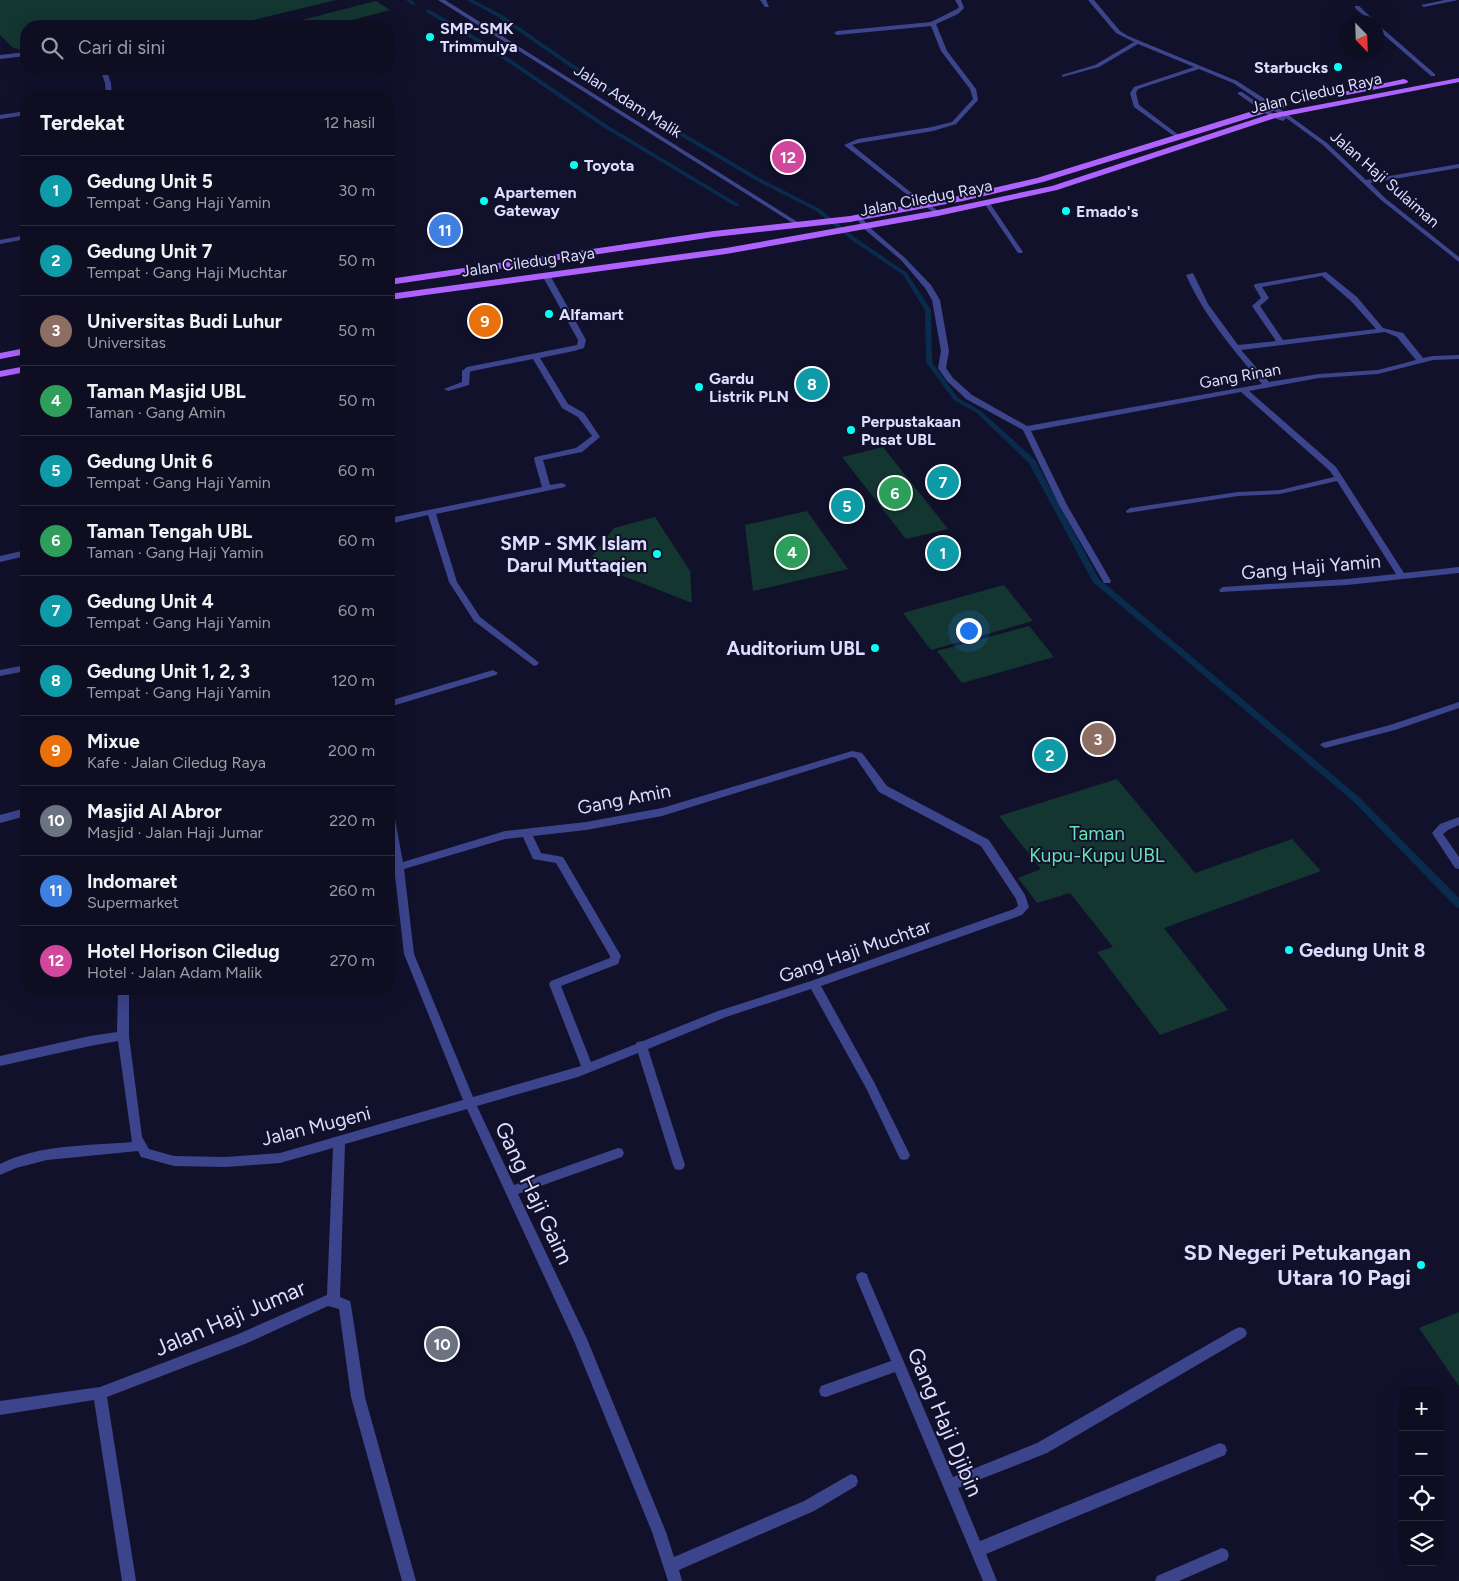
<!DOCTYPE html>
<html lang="id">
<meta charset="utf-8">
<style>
:root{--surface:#0e0d21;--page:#1c1b2e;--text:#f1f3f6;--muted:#9b9ca5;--line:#2e2d3f;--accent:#7c3aed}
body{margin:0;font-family:Figtree,sans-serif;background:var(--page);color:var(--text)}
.controls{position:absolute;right:15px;bottom:15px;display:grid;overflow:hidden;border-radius:10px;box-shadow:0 5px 20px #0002}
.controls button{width:45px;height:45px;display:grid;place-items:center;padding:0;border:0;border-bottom:1px solid var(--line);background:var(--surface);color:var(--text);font:25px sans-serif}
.compass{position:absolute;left:1339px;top:15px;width:45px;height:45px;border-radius:50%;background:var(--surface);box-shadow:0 5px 20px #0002;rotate:157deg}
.you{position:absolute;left:968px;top:630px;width:18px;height:18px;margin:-12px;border:4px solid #fff;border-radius:50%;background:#1a73e8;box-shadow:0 0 0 8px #1a73e833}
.badge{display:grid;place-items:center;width:32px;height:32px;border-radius:50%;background:var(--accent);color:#fff;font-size:16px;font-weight:700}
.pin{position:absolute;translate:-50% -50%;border:2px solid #fff;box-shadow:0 1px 5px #0006}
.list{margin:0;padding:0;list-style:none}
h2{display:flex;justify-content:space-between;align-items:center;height:65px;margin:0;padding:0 20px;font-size:21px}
h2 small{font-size:16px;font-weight:400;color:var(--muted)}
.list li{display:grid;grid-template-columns:32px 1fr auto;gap:15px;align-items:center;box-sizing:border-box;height:70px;padding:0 20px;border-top:1px solid var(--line)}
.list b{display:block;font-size:19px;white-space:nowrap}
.list p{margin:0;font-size:16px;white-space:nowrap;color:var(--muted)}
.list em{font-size:16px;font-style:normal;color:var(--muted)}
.icon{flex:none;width:28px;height:28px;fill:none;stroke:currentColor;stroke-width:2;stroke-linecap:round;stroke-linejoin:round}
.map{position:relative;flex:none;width:1459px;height:1581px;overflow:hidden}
.search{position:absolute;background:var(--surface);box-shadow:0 5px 20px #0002;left:20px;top:20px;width:375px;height:55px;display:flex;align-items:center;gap:12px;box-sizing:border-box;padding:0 18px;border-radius:20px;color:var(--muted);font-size:19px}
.panel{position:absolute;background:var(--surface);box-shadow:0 5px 20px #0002;left:20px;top:90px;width:375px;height:905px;border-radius:20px}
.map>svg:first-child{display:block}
.green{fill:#143630}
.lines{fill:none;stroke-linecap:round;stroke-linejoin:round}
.stream{fill:#0a2c4c;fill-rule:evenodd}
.minor{fill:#3c448b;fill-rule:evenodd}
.tertiary{fill:#3c448b;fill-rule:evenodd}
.primary{fill:#ae63ff;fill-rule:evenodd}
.poi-dot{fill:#08fff4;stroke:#12112c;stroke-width:2}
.labels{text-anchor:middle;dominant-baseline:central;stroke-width:4;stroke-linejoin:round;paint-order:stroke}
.far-poi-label{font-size:16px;font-weight:bold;fill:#dcddff;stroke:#12112c;text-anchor:start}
.far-street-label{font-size:16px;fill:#dcddff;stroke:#12112c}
.poi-label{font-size:19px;font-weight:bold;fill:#dcddff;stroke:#12112c;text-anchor:end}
.street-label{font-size:19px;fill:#dcddff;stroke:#12112c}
.park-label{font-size:19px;fill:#65e3b1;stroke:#12112c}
.near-street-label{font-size:22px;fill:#dcddff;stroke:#12112c}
.near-poi-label{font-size:22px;font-weight:bold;fill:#dcddff;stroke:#12112c;text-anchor:end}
</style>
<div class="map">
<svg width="1459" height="1581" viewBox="0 0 1459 1581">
<rect width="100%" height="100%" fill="#12112c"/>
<path class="green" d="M0,0H336L228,26H26V50L13,48L0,35Z
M376,1L390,10L329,26H311L302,20Z
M883,447L948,529L906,539L842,457Z
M807,511L848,569L753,591L745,525Z
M655,517L690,571L692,603L588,562L614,528Z
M1004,585L1033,621L931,650L903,613Z
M1029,626L1054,657L962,683L937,651Z
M1117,779L1195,873L1292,839L1321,871L1164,928L1228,1010L1160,1035L1097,952L1113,947L1070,893L1037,903L1018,878L1041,869L999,816Z
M1459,1312V1386L1419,1328Z"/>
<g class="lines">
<path class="stream" d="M406,0H411L416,4L412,5Z
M467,0H473L502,15L587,74L651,114L761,179L820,209L857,239L907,273L931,310L932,362L958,398L981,411L1035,460L1099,579L1359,797L1459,898V908L1456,907L1353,801L1093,582L1029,463L977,413L954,400L926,362L925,310L903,275L853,241L816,211L757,181L647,116L583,76L498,17Z
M426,10H430L488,44L607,125L740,205L735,206L603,127L484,46L426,12Z"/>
<path class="minor" d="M760,0H766L769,7H765Z
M955,0H961L964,8L958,14L936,24L947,51L976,89L978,100L956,124L933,131L859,143L852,145L909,191L940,212V214L938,215L905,193L844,145L858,139L932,127L952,122L973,99L970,89L941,51L931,26L837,35L834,33L837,31L931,22L957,9L959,7Z
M1088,0H1094L1120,31L1128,36L1237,81L1276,106L1327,143L1366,180L1459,164V168L1370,183L1385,198L1459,257V262L1381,200L1323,145L1286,118L1283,121L1271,117L1238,94V92H1242L1275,115L1284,117L1233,83L1199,69L1138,89L1136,93L1139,105L1180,136L1181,137L1178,139L1134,107L1130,93L1134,87L1194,67L1138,44L1099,67L1062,77V75L1095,65L1134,42L1116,33Z
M1445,0H1458L1424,7L1421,5Z
M1355,6H1359L1376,22H1371L1355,8Z
M1376,23L1435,74V76H1431L1376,28Z
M26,52V56L0,59V55Z
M100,69H106L111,83L112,96H106L105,83Z
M185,90L187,91L190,96H184L182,92Z
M26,111V115L0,119V115Z
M985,202H989L1023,252L1022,253H1018L984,203Z
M857,216H861L868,226L905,258L931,285L940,300L949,351L946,368L953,378L972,395L1027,426L1262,384C1233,349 1204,316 1186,275L1193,273L1208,304L1238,345L1276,341L1252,306L1261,298L1254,286L1255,284L1326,272L1357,297L1383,328L1403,333L1423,358L1433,356L1459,355V359L1433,360L1378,374L1319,378L1249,391L1336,467L1404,573L1459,567V573L1347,585L1220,592L1219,590L1223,587L1347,579L1396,574L1337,481L1280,494L1238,496L1127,513L1126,511L1130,508L1238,492L1280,490L1334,477L1330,471L1241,392L1031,431L1067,505L1111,581L1110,583H1104L1059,505L1023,430L966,399L947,381L938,368L941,351L932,300L925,288L901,260L863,228L856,217ZM1322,276L1351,301L1376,329L1283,340L1260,306L1269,298L1262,287ZM1385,332L1397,337L1416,360L1378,370L1319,374L1269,382L1241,350Z
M26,235V239L0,244V240Z
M544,275L551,277L586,340L584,348L574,351L540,358L568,404L584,413L600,437L582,452L543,460L550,485L562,483L566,485L565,487L436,514L457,582L480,617L537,661L539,663L537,665L534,666L474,621L449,582L428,515L389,524V518L542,487L534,459L535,457L576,448L592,436L578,417L562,408L533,359L472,371L470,372L469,385L448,391L444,389L462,382V371L467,367L577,345L578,340L543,277Z
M26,550V556L0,562V556Z
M26,665V671L0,676V670Z
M493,670L498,673L496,675L389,707V701Z
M1459,702V708L1395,730L1325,748L1320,745L1322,743L1390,725Z
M852,751L862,753L887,786L989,840L1025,895L1029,907L1022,915L821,986L874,1082L910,1155L908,1159L904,1160L900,1159L866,1088L811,989L726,1017L648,1049L685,1165L683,1169L679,1170L675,1169L673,1165L638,1053L578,1077L477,1106L514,1185L618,1148L622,1149L624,1153L622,1157L518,1194L587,1339L666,1532L674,1557L804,1501L851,1474L856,1476L858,1481L856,1486L814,1511L679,1570L682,1581H668L652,1532L574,1341L467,1109L345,1144L340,1297L350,1301L351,1305L365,1397L416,1581H402L351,1397L339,1309L328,1306L245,1344L107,1397L136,1581H122L94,1400L0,1415V1401L100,1387L236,1335L327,1295L333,1148L280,1163L226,1167L174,1166L141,1157L138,1151L47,1160L16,1168L0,1175V1164C40,1144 88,1146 132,1142L118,1041L90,1046L0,1066V1056L90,1036L117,1032L118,989H129V1036L142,1137L149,1149L174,1156L226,1157L280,1153L463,1100L404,954L394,867L389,840V810L393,811L394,814L403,862L505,831L586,822L662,808ZM852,757L856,758L879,792L981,846L1016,899L1018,906L1014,909L811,981L718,1011L643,1041L637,1042L636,1044L591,1062L561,986L618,964L621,956L563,857L541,853L533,836L586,830L662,816ZM523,837L533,859L556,863L610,956V958L551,981L549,984L581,1066L473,1097L414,954L404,869L505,839Z
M26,808V816L0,823V815Z
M1459,817V825L1448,830L1443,834L1459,857V869L1455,868L1432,833L1440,824Z
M862,1272L867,1274L868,1278L953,1477L1037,1443L1235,1329L1240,1327L1245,1329L1247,1333L1245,1337L1047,1453L958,1488L980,1541L1220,1443L1225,1445L1227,1450L1225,1455L986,1554L997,1581H983L895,1372L826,1397L821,1396L819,1391L821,1386L891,1361L856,1278L857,1274Z
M1222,1548L1227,1550L1229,1555L1227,1560L1179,1581H1155L1157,1576Z"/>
<path class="tertiary" d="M438,0H445L804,226L799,227Z"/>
<path class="primary" d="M1459,78V82L1275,118L1057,190L938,216L726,254L389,300V294L726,248L938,210L1052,186L1270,114Z
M1404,79L1408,81L1407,83L1347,95L1343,92Z
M1282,102L1285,103V107L1043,182L963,201L850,222L714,237L389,285V279L714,231L850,216L963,195L1037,178Z
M26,348V354L0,359V353Z
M26,366V372L0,377V371Z"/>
</g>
<g class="poi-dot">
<circle cx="430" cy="37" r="5"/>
<circle cx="1338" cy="67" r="5"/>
<circle cx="574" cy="165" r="5"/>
<circle cx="484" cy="201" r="5"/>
<circle cx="1066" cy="211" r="5"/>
<circle cx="549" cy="314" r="5"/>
<circle cx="699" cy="387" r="5"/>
<circle cx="851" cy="430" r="5"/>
<circle cx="657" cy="554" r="5"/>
<circle cx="875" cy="648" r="5"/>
<circle cx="1289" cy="950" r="5"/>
<circle cx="1421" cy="1265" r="5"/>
</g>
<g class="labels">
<g class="far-poi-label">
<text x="440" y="28">SMP-SMK<tspan x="440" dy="18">Trimmulya</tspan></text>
<text x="1328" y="67" text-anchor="end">Starbucks</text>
<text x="584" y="165">Toyota</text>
<text x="494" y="192">Apartemen<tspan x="494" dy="18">Gateway</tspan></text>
<text x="1076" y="211">Emado's</text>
<text x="559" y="314">Alfamart</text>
<text x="709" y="378">Gardu<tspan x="709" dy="18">Listrik PLN</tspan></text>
<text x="861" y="421">Perpustakaan<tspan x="861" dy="18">Pusat UBL</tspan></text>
</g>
<g class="far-street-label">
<text transform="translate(1316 93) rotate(-13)">Jalan Ciledug Raya</text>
<text transform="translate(628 101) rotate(32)">Jalan Adam Malik</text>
<text transform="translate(1385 179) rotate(41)">Jalan Haji Sulaiman</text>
<text transform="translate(926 198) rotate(-11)">Jalan Ciledug Raya</text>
<text transform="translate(528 262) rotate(-8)">Jalan Ciledug Raya</text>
<text transform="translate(1240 376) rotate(-10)">Gang Rinan</text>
</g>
<g class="poi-label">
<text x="647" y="543">SMP - SMK Islam<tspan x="647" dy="22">Darul Muttaqien</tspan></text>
<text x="865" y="648">Auditorium UBL</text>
<text x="1299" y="950" text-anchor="start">Gedung Unit 8</text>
</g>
<g class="street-label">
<text transform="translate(1311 567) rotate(-5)">Gang Haji Yamin</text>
<text transform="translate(624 799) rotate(-11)">Gang Amin</text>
<text transform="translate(855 951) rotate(-19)">Gang Haji Muchtar</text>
<text transform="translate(316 1126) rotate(-14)">Jalan Mugeni</text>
</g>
<g class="park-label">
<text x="1097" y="833">Taman<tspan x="1097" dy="22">Kupu-Kupu UBL</tspan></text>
</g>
<g class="near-street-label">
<text transform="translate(534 1193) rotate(65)">Gang Haji Gaim</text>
<text transform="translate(230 1318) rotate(-23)">Jalan Haji Jumar</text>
<text transform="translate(945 1422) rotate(67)">Gang Haji Djibin</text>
</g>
<g class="near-poi-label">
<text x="1411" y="1252">SD Negeri Petukangan<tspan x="1411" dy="25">Utara 10 Pagi</tspan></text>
</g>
</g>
</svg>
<div class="controls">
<button>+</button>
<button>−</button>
<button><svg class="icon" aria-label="locate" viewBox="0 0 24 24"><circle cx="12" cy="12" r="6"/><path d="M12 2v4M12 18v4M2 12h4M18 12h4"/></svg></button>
<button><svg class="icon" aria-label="layers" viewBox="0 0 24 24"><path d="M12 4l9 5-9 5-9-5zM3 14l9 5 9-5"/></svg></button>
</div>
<svg class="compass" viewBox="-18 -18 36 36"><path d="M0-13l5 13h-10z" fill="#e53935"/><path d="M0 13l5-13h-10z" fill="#9b9ca5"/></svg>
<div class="you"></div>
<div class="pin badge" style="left:943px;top:553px;background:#0f9aa8">1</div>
<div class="pin badge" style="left:1050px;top:755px;background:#0f9aa8">2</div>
<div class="pin badge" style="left:1098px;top:739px;background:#8d6e63">3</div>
<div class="pin badge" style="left:792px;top:552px;background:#2e9e5b">4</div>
<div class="pin badge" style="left:847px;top:506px;background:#0f9aa8">5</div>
<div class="pin badge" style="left:895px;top:493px;background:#2e9e5b">6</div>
<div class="pin badge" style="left:943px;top:482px;background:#0f9aa8">7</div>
<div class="pin badge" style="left:812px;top:384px;background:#0f9aa8">8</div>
<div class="pin badge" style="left:485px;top:321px;background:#e8710a">9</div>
<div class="pin badge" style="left:442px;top:1344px;background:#6b7280">10</div>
<div class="pin badge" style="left:445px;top:230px;background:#3f7fe0">11</div>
<div class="pin badge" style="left:788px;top:157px;background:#d1479c">12</div>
<div class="search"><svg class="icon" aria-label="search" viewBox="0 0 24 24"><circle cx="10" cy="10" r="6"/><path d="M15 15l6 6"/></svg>Cari di sini</div>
<section class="panel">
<h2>Terdekat<small>12 hasil</small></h2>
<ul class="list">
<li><span class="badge" style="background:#0f9aa8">1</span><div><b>Gedung Unit 5</b><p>Tempat · Gang Haji Yamin</p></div><em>30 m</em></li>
<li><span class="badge" style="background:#0f9aa8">2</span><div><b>Gedung Unit 7</b><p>Tempat · Gang Haji Muchtar</p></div><em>50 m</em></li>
<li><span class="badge" style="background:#8d6e63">3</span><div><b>Universitas Budi Luhur</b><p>Universitas</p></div><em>50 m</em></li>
<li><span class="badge" style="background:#2e9e5b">4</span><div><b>Taman Masjid UBL</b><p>Taman · Gang Amin</p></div><em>50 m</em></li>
<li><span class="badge" style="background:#0f9aa8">5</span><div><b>Gedung Unit 6</b><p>Tempat · Gang Haji Yamin</p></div><em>60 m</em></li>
<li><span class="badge" style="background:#2e9e5b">6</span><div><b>Taman Tengah UBL</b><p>Taman · Gang Haji Yamin</p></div><em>60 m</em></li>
<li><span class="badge" style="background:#0f9aa8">7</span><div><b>Gedung Unit 4</b><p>Tempat · Gang Haji Yamin</p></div><em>60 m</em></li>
<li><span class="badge" style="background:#0f9aa8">8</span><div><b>Gedung Unit 1, 2, 3</b><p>Tempat · Gang Haji Yamin</p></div><em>120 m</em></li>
<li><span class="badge" style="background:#e8710a">9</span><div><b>Mixue</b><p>Kafe · Jalan Ciledug Raya</p></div><em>200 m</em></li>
<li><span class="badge" style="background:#6b7280">10</span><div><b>Masjid Al Abror</b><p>Masjid · Jalan Haji Jumar</p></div><em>220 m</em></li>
<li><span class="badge" style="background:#3f7fe0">11</span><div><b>Indomaret</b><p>Supermarket</p></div><em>260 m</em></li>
<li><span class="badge" style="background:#d1479c">12</span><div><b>Hotel Horison Ciledug</b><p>Hotel · Jalan Adam Malik</p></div><em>270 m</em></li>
</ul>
</section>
</div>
